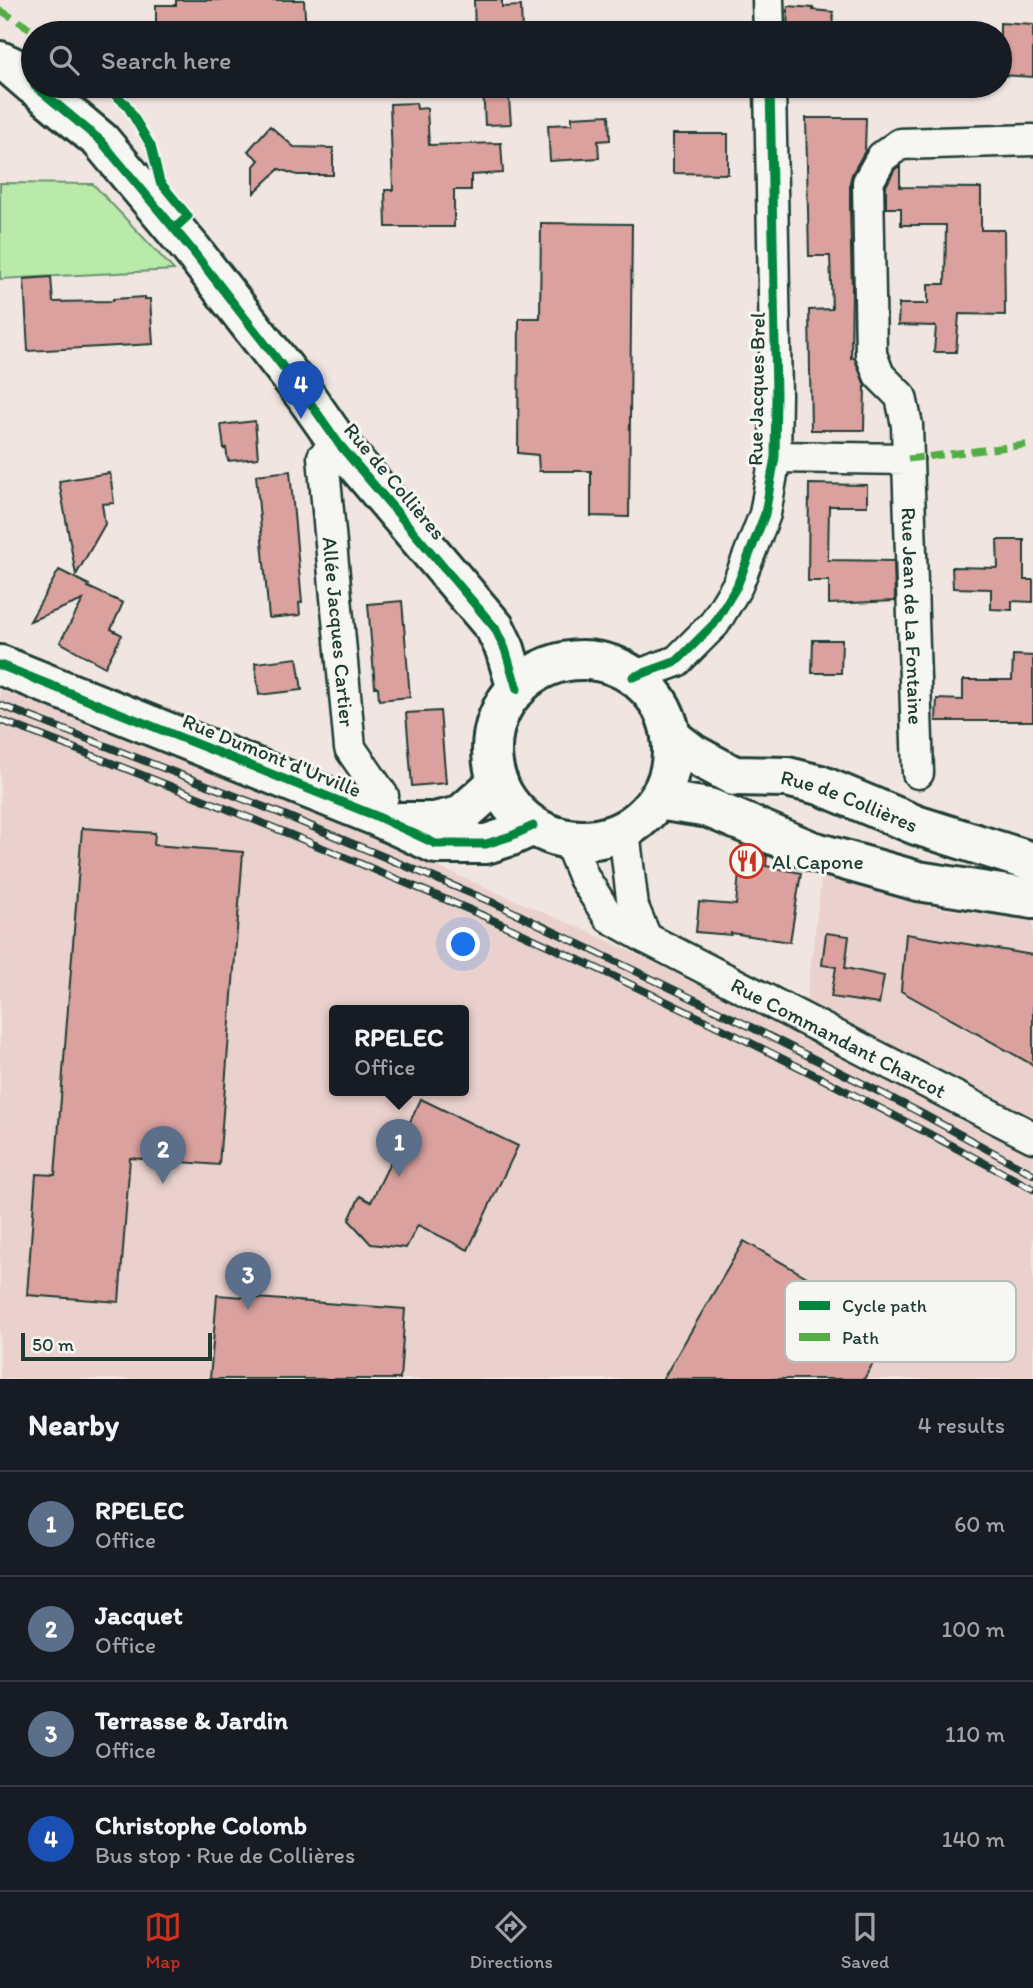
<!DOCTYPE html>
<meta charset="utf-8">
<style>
:root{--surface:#171b24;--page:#242831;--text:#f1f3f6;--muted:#9ea1a6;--line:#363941;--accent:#c8321e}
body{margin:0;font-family:Itim,sans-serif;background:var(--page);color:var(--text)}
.scale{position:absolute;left:21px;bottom:18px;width:191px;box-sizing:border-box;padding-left:7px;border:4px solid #1f3d34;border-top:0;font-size:19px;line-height:24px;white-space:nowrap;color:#1f3d34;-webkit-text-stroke:5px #f6f6f2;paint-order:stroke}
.you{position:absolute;left:464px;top:945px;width:24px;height:24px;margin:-18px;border:5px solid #fff;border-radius:50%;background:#1a73e8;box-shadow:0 0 0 10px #1a73e833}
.badge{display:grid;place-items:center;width:46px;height:46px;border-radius:50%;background:var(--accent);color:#fff;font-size:23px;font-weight:700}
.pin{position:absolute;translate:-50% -58px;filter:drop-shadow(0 2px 4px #0008)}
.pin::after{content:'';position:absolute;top:37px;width:24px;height:21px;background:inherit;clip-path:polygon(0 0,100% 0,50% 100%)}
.popup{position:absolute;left:329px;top:1005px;width:140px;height:91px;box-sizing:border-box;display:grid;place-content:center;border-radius:7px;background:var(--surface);filter:drop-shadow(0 2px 5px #0005);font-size:23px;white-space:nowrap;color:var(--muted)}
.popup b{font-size:26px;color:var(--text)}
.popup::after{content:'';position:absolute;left:50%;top:100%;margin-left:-14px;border:14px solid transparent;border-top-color:var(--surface)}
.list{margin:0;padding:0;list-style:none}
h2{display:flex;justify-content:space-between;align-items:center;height:91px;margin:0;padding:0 28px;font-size:30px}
h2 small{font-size:23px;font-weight:400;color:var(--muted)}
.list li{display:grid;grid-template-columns:46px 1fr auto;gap:21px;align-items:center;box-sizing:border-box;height:105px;padding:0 28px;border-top:2px solid var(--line)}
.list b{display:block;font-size:26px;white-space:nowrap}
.list p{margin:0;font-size:23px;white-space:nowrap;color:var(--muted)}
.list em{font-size:23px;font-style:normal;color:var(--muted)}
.icon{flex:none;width:38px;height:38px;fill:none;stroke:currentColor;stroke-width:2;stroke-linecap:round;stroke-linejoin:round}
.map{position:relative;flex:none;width:1033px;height:1379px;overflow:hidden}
.search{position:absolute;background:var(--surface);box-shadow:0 2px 5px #0004;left:21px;right:21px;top:21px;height:77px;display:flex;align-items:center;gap:18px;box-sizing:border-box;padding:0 24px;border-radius:38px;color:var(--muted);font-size:26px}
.sheet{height:511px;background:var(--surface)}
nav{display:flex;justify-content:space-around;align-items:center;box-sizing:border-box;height:98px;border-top:2px solid var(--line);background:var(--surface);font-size:19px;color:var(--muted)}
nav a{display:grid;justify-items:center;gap:4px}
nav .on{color:var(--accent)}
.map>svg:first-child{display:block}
.built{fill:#ead1cd;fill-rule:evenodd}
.green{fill:#b9eaaa;stroke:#6c946f;stroke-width:2}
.building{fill:#dba19e;stroke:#1f3d34;stroke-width:2}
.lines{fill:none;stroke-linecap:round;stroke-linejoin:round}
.street-casing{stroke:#1f3d34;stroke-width:35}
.secondary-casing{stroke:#1f3d34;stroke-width:44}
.street{stroke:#f6f6f2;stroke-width:30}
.secondary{stroke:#f6f6f2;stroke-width:38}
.rail-casing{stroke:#1f3d34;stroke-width:8}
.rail{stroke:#f6f6f2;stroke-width:5;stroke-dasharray:16;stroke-linecap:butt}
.quiet{stroke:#52ad45;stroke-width:7;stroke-dasharray:14 7;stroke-linecap:butt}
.cycleway-casing{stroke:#f6f6f2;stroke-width:13}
.cycleway{stroke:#00873e;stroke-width:9}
.labels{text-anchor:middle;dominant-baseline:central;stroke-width:6;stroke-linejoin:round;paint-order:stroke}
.street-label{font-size:21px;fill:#1f3d34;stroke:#f6f6f2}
.poi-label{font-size:21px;fill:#1f3d34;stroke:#f6f6f2;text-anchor:start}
.key{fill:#f6f6f2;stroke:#b6beb9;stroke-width:2}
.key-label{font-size:19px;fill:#1f3d34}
</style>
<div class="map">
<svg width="1033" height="1379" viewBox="0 0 1033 1379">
<rect width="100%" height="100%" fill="#f1e5e1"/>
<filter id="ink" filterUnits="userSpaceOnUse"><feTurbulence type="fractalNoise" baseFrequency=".0143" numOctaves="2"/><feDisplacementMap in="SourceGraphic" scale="14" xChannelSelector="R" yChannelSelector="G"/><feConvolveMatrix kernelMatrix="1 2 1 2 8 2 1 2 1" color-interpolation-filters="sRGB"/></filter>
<g filter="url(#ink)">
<path class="built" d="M0,690L233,779L587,931L912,1085L1033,1153V1379H0ZM334,1011H464V1091H334Z
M822,875L942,909L1033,920V1120L806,1003Z"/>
<path class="green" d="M0,183L93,184L174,270L0,279Z"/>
<path class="building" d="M176,0H304L306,32L156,33V5H176Z
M474,0H502V7L521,6L522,33H475Z
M788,6L813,8V10L833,12L832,33H787Z
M1000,23L1033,25V77L1000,75Z
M483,86H508L511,124L485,125Z
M416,103L417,109L427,108L429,145L501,143L503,173L471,175V190H454V227H386L385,190H393L390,104Z
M609,115L610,140L598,141L599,158L550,161L548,125L572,124V117Z
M806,118H866L865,151L852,174L850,182V207L852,287L851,358L854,357L865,386L864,430H811L809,310L832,309L830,256H809Z
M270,126L294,147L333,148V175H297L279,169L254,193V166L259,160L248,151Z
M673,134H728V174L673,173Z
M900,166V187L981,188V230H1004L1005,315L959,314L956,352H934L936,326L898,325L899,304H928V284H945L946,225H901V208H886V186L895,169Z
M541,223L632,224L629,517L591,516V471H539L538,455L518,453L519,318H540Z
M51,277L53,302L113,301V299L145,297V299H150L153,344L28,351L24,279Z
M255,421L258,458L228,461L226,448L224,449L221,425Z
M290,471L302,602L299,603L300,615L269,618L256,475Z
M110,473L114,503L102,504L105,524L76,575L59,481Z
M809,484L867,485V506H829L828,560L894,561L895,601L829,604V581H808Z
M997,540H1024V580H1033V602L1012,601V610L991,609V589L953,588L952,567L998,568Z
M59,570L89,585L88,587L123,603L111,629L122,635L105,667L60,642L83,600L30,621Z
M402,601L410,697L379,700L378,687H375L368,604Z
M813,640H842L841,673H812Z
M1013,655L1033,656V721H936L937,699L963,700V680H1012Z
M297,658L302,690L259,695L255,663Z
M440,711L446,783L412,786L406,713Z
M82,828L155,833L154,845L243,852L219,1165L130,1158L119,1302L27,1295L36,1174L55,1175Z
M741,851L767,856L766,866L801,873L790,942L731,933V935L696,932L699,902L736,905Z
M826,933L849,936L845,968L884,976L879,1004L831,997L836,967L822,965Z
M906,934L1033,955V1065L901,991Z
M421,1099L518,1146L468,1250L418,1225L406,1248L371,1244L349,1220L360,1196L371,1202Z
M744,1241L894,1327L864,1379H663Z
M217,1295L405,1309L400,1379H210Z"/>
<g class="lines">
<g class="street-casing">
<g id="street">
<path d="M768,0L769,33"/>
<path id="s1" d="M339,444L323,457L350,748L383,796L376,816"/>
<path id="s2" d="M775,457L908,459L918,773"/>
<path d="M908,459L907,425L901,397L879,375L871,354L868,182L882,157L900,144L1033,140"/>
<path d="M633,677L677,661L714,624L737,586L765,514L775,457L776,395L770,86"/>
<path d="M624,831L633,907L646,938"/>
<path id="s3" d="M568,839L584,878L609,917L646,938L1033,1137"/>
</g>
</g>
<g class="secondary-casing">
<g id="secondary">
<path d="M0,61L11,66L33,85"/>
<path d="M35,86L101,141L192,250L304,394L339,444L495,628L505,649L517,689"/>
<circle cx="582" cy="750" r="90"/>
<path d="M0,665L376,816L436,844H486L511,836L533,826"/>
<path id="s4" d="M671,737L693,754L734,776L787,777L820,785L916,825L1033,862"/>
<path d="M657,800L709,808L812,851L918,881L1033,899"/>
<path d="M401,822H434L460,816L498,782"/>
</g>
</g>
<use href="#street" class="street"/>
<use href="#secondary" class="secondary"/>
<g class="rail-casing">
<path id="rail" d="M0,705L282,814L501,906L741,1022L917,1111L1033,1174
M0,720C123,767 245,815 366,866C409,885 454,902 497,922C679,1005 857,1094 1033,1189"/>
</g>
<use href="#rail" class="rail"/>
<path class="quiet" d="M0,10L37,33
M908,459L1033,444"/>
<g class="cycleway-casing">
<path id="cycleway" d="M35,86L101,141L192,250L304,394L339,444L495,628L505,649L517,689
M104,86L126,104L151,146L160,182L188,216L174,229
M0,665L376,816L436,844H486L511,836L533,826
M633,677L677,661L714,624L737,586L765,514L775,457L776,395L770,86"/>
</g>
<use href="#cycleway" class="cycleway"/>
</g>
</g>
<defs>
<g id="restaurant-ring" transform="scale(1.75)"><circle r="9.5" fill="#f6f6f2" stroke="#c8321e" stroke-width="1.5"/><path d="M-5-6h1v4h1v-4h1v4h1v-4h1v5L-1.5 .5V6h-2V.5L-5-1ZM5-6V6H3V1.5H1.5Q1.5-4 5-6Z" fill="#c8321e"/></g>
</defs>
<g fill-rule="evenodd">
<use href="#restaurant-ring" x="747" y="861"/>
</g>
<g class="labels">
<g class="street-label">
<text transform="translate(756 389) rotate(-89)">Rue Jacques Brel</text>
<text transform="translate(395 481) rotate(50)">Rue de Collières</text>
<text stroke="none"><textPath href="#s2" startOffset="290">Rue Jean de La Fontaine</textPath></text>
<text stroke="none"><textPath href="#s1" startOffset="196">Allée Jacques Cartier</textPath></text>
<text transform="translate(272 755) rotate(22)">Rue Dumont d'Urville</text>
<text stroke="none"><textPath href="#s4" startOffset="194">Rue de Collières</textPath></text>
<text stroke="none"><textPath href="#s3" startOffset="348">Rue Commandant Charcot</textPath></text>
</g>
<g class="poi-label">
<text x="772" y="861">Al Capone</text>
</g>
</g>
<rect x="785" y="1281" width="231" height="81" rx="10" class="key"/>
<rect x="799" y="1301" width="31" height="9" fill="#00873e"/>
<rect x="799" y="1333" width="31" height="8" fill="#52ad45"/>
<g class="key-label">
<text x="842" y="1312">Cycle path</text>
<text x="842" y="1344">Path</text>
</g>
</svg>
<div class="scale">50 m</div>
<div class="you"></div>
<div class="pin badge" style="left:399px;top:1177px;background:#5c6f8a">1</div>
<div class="popup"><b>RPELEC</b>Office</div>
<div class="pin badge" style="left:163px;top:1184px;background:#5c6f8a">2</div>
<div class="pin badge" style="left:248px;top:1310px;background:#5c6f8a">3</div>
<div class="pin badge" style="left:301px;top:419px;background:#1a4fb4">4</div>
<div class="search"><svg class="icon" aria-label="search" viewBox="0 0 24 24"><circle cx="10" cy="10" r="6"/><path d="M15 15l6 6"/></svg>Search here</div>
</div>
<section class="sheet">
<h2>Nearby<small>4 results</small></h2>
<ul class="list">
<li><span class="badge" style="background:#5c6f8a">1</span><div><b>RPELEC</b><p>Office</p></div><em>60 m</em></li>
<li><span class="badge" style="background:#5c6f8a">2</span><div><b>Jacquet</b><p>Office</p></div><em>100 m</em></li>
<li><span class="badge" style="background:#5c6f8a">3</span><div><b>Terrasse &amp; Jardin</b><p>Office</p></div><em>110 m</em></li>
<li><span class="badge" style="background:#1a4fb4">4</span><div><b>Christophe Colomb</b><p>Bus stop · Rue de Collières</p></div><em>140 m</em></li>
</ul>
</section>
<nav>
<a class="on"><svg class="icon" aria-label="map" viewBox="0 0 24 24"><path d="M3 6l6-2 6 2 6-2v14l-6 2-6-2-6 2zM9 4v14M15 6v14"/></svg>Map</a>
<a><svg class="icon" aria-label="directions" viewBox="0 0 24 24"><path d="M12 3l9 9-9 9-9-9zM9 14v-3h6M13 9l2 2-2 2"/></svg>Directions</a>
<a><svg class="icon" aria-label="saved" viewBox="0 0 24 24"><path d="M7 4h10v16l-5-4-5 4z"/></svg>Saved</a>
</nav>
